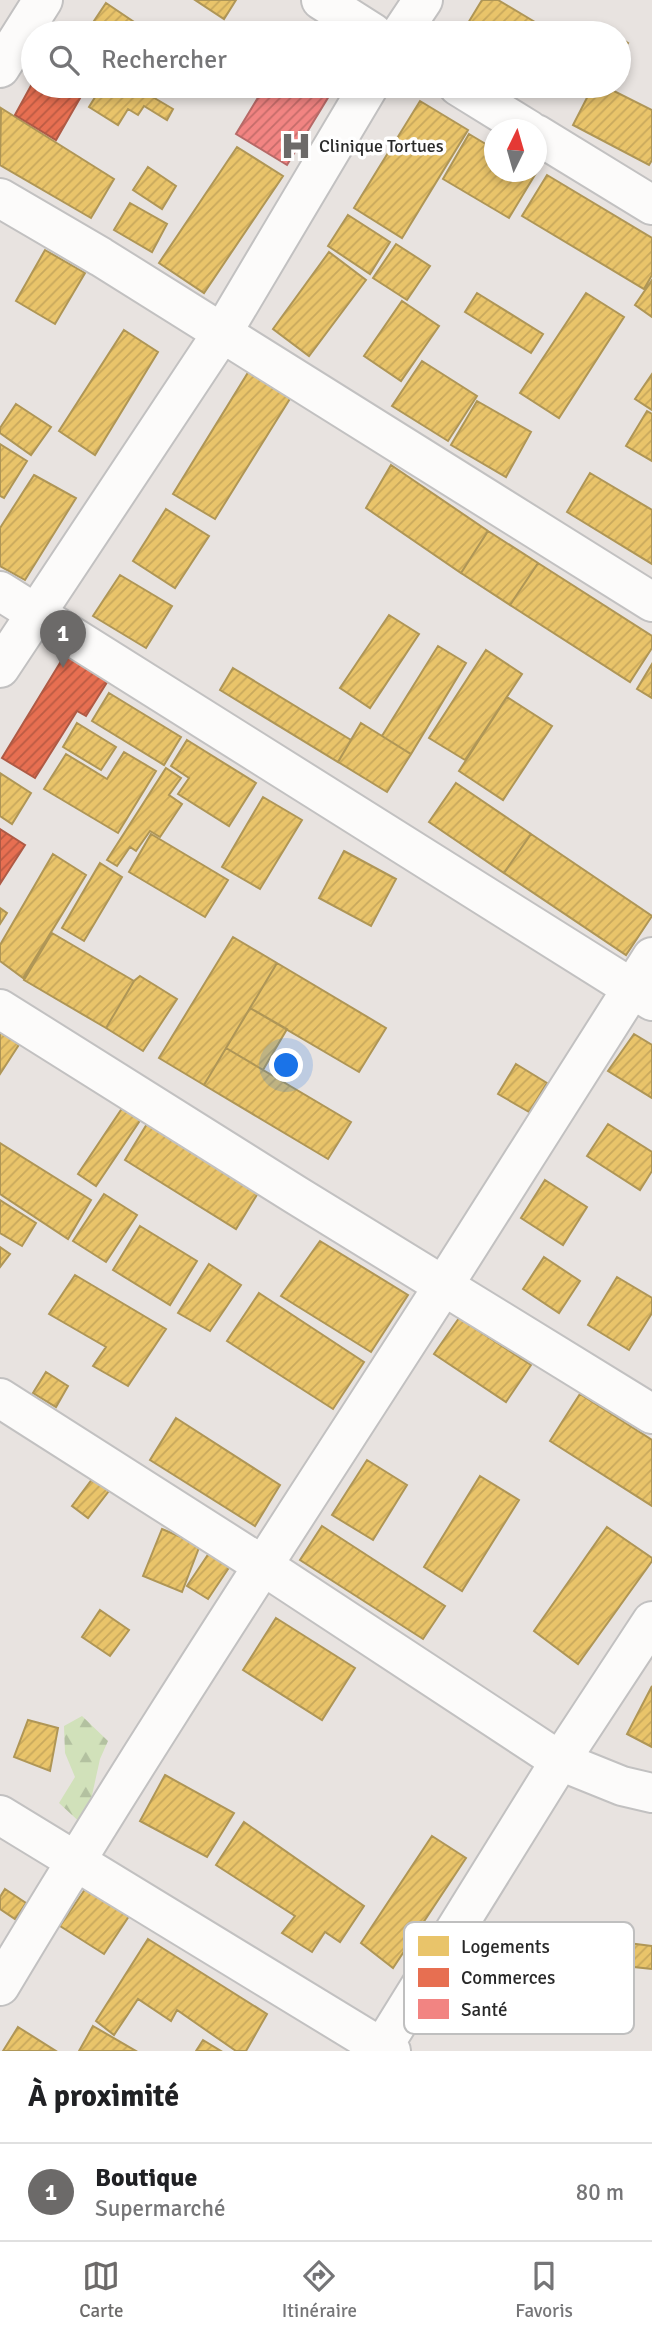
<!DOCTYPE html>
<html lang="fr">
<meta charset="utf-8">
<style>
:root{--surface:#fff;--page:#f2f2f2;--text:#202124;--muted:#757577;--line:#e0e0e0;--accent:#6c6a69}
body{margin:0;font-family:Signika,sans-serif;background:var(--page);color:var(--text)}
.compass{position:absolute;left:484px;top:119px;width:63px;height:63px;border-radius:50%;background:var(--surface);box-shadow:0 4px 10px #0003;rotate:5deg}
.you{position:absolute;left:287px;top:1066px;width:24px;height:24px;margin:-18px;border:5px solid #fff;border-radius:50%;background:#1a73e8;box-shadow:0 0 0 10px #1a73e833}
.badge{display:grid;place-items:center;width:46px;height:46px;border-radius:50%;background:var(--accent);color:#fff;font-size:23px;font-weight:700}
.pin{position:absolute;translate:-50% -58px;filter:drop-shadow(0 2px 4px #0008)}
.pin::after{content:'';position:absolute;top:37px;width:24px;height:21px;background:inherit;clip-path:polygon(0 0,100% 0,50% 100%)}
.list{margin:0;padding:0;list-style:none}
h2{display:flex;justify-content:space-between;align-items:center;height:91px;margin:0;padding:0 28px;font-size:30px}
h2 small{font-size:23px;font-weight:400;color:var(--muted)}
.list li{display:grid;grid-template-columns:46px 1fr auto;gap:21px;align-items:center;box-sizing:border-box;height:98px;padding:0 28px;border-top:2px solid var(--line)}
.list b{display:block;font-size:26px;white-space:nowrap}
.list p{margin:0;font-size:23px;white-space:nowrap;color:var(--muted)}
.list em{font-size:23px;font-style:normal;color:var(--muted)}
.icon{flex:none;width:38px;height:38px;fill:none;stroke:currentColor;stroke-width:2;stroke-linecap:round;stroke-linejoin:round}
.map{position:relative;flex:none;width:652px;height:2051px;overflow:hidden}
.search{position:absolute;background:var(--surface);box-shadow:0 4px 10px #0003;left:21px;right:21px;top:21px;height:77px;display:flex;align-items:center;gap:18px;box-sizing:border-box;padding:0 24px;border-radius:38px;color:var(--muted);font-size:26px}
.sheet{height:189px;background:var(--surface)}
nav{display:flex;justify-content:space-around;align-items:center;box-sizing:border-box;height:98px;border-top:2px solid var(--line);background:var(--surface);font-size:19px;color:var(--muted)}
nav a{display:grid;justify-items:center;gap:4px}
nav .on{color:var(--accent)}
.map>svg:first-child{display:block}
.forest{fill:url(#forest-firs)}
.homes{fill:url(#homes-hatch);stroke:#af9656;stroke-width:2}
.shops{fill:url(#shops-hatch);stroke:#ae5a45;stroke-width:2}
.health{fill:url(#health-hatch);stroke:#b66967;stroke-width:2}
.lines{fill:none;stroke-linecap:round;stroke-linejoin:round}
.street-casing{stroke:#c2c1c1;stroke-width:42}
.street{stroke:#fcfbfa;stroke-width:38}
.labels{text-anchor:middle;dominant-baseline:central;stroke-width:7;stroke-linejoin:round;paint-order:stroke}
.poi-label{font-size:18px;fill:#292929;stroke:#fff;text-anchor:start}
.key{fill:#fff;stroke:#bfbfbf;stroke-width:2}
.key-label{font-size:19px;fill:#292929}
</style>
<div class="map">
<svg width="652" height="2051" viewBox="0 0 652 2051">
<defs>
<pattern id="forest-firs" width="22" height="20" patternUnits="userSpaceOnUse" patternTransform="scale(1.75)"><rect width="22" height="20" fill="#d1e1ba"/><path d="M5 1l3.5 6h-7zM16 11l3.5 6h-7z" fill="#b3c1a0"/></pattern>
<pattern id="homes-hatch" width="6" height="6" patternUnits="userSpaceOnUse" patternTransform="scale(1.75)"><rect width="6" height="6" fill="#e9c46a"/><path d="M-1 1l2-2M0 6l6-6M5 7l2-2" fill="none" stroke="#c8a85c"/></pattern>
<pattern id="shops-hatch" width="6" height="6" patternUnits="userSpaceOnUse" patternTransform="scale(1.75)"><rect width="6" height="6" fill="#e76f51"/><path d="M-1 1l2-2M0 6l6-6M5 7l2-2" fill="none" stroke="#bb5b43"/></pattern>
<pattern id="health-hatch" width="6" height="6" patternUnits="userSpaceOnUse" patternTransform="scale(1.75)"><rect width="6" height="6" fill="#f28482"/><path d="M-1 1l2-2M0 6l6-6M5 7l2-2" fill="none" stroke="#c46c6a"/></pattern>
</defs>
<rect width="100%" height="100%" fill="#e8e3e0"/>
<path class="forest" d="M82,1716L108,1741L100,1759L85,1827L59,1803L75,1777L65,1753L64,1726Z"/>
<path class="homes" d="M195,0H236L224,19Z
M482,0H498L535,22L529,33H462Z
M106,3L143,28L139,33H86Z
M619,37L628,43L619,58Z
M102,86H134L173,109L167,120L144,106L138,115L128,109L118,125L89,107Z
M593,86H604L652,110V160L649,165L573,125Z
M420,101L468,130L402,238L354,208Z
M1,108L114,179L91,218L0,165Z
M469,134L494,149V172H533L536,173L509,218L443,179Z
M237,147L283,176L204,293L159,263Z
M148,167L176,186L162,209L133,190Z
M547,175L652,238V275L644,289L522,216Z
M130,203L167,224L152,252L114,230Z
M348,215L390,242L370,274L328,246Z
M396,244L430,266L407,300L373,278Z
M45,250L85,273L55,324L16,301Z
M329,252L366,280L309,356L273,329Z
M652,280V317L635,305Z
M477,293L543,334L531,353L465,312Z
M586,293L624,317L559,418L520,393Z
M402,301L439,326L401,381L364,356Z
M124,330L158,352L95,455L59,431Z
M422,361L477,396L448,441L392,406Z
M249,371L291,397L215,519L173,494Z
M652,374V410L635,399Z
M477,401L531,432L506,477L451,445Z
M16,404L51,427L31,455L0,433V428Z
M647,411L652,414V461L626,446Z
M0,444L27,461L4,498L0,496Z
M391,465L488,531L461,573L366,508Z
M590,473L652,510V564L567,512Z
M34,475L76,498L25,580L0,566V528Z
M166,509L209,536L175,588L133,561Z
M488,531L538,563L510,605L461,573Z
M538,563L652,636V648L630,682L510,605Z
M120,575L172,606L146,648L93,616Z
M389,615L419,634L370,708L340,688Z
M438,646L466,663L411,754L382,736Z
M486,650L522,674L465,760L429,738Z
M652,664V698L637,689Z
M233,668L351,740L338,762L220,690Z
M109,693L181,737L164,765L92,721Z
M507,697L552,726L503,800L459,771Z
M77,723L116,747L101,770L63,747Z
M361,723L411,754L387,792L338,762Z
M187,740L256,783L229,826L178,794L189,778L171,766Z
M124,752L156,771L118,833L44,789L66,754L107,779Z
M166,768L181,778L169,795L182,804L160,837L150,831L136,851L130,847L117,866L107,860Z
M0,773L31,793L12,824L0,816Z
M456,783L531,834L504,873L429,822Z
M263,797L302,820L260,889L222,867Z
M151,834L228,880L205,917L129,872Z
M531,834L652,916L626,955L504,873Z
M344,851L396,879L371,926L319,898Z
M53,854L86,875L23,978L0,961V945Z
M100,863L122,877L84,941L62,928Z
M0,908L7,913L0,924Z
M52,933L134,981L106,1028L24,980Z
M233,937L277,963L204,1085L159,1058Z
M277,963L386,1028L359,1072L250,1008Z
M140,976L177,999L143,1051L106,1028L134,981Z
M250,1008L287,1029L263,1070L226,1048Z
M0,1025L22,1040L0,1074Z
M634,1034L652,1045V1098L608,1071Z
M226,1048L351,1122L328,1159L204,1085Z
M516,1064L547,1083L529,1112L498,1094Z
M123,1107L141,1119L96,1186L78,1174Z
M147,1124L258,1193L236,1229L125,1160Z
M608,1124L652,1152V1171L640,1190L587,1156Z
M0,1143L91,1200L68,1239L0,1194Z
M545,1180L587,1207L563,1245L521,1218Z
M104,1194L137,1215L106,1262L73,1241Z
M0,1200L36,1223L22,1246L0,1233Z
M140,1226L197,1261L170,1305L113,1270Z
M320,1241L408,1295L371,1352L281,1296Z
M0,1247L10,1254L0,1267Z
M544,1257L580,1281L559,1313L523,1289Z
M209,1264L241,1285L210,1331L178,1313Z
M75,1275L166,1329L128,1386L93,1366L106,1347L49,1314Z
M617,1277L652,1298V1313L629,1350L588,1325Z
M259,1293L364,1362L333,1409L227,1341Z
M459,1318L531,1365L506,1402L434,1354Z
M46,1372L68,1386L56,1407L33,1393Z
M580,1394L652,1440V1506L550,1441Z
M176,1418L280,1485L255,1526L150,1460Z
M367,1460L407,1485L373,1540L332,1515Z
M96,1474L112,1487L88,1518L72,1506Z
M480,1476L519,1500L462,1591L424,1567Z
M322,1526L445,1606L423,1639L300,1560Z
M607,1527L652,1558V1561L578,1664L534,1631Z
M162,1529L200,1545L182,1592L143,1576Z
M209,1553L230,1566L208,1599L187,1586Z
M100,1610L129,1630L110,1656L82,1637Z
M276,1618L355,1668L322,1720L243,1670Z
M652,1686V1747L627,1734Z
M28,1720L58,1728L50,1771L14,1757Z
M165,1775L234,1813L207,1857L140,1821Z
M244,1822L364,1906L340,1942L325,1932L312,1952L282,1933L295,1916L216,1865Z
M432,1836L466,1858L393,1968L361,1943Z
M90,1882L133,1910L104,1954L60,1926Z
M5,1889L26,1903L15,1919L0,1909V1897Z
M148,1939L267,2014L246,2051H236L177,2010L171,2021L138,1999L114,2035L96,2021Z
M628,1943L652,1946V1969L625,1966Z
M93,2026L136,2051H79Z
M18,2027L56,2051H3Z
M203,2040L221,2051H196Z"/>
<path class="shops" d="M33,82V86H87L56,140L15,115Z
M66,653L109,679L86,716L77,711L35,778L2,758Z
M0,829L25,845L0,884Z"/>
<path class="health" d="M265,86H312L329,96L287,165L236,134Z"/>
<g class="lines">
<g class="street-casing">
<path id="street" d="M321,0L373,33
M401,33L423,0
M0,68L43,0
M458,86L529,130
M536,134L652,205
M0,198L101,257L652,602
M0,591L652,1001
M0,668L222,333L369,86
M0,1009L296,1195L652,1414
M0,1398L262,1565L560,1761L622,1786L652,1793
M0,1815L382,2048L391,2051
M0,1986C141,1750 293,1520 442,1288C513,1178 581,1067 652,957
M380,2051L560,1761L652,1621"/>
</g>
<use href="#street" class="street"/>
</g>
<defs>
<g id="hospital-bare" transform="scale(2.415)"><path d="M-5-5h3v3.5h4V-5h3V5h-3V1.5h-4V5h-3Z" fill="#6c6a69" stroke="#fff" stroke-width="2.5" paint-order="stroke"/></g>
</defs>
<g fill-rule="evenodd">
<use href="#hospital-bare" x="296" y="146"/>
</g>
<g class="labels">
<g class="poi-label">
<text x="319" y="146">Clinique Tortues</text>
</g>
</g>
<rect x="404" y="1922" width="230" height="112" rx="10" class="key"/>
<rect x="418" y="1936" width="31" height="20" fill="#e9c46a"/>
<rect x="418" y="1968" width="31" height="19" fill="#e76f51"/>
<rect x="418" y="1999" width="31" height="20" fill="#f28482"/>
<g class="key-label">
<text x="461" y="1953">Logements</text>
<text x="461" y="1984">Commerces</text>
<text x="461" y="2016">Santé</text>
</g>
</svg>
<svg class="compass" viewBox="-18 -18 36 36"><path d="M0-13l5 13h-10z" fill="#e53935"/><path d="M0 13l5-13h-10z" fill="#757577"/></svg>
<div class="you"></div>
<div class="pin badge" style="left:63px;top:668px">1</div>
<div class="search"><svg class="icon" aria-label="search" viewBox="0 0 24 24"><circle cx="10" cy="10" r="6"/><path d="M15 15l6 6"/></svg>Rechercher</div>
</div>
<section class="sheet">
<h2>À proximité<small></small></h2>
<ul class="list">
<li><span class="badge">1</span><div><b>Boutique</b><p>Supermarché</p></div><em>80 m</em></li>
</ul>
</section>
<nav>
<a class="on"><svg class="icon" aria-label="map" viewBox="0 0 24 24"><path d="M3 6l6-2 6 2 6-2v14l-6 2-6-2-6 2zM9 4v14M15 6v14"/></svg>Carte</a>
<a><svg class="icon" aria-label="directions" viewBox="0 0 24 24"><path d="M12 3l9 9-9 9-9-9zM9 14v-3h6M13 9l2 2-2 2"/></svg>Itinéraire</a>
<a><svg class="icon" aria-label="saved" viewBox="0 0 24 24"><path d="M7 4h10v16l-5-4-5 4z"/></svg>Favoris</a>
</nav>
